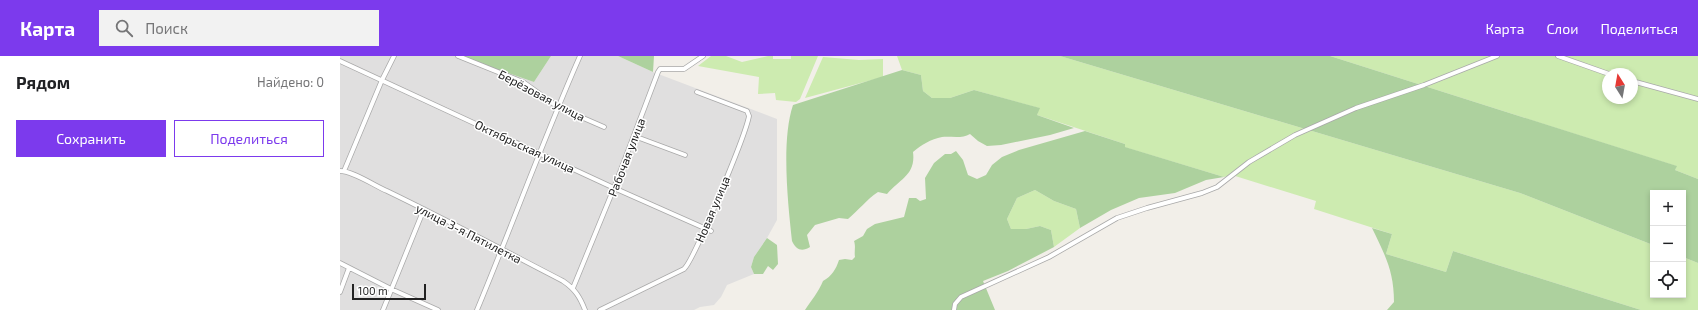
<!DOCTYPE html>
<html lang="ru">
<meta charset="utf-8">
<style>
:root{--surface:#fff;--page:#f2f2f2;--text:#202124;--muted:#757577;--line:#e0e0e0;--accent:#7c3aed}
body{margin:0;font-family:"Exo 2",sans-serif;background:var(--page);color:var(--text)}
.controls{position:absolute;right:12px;bottom:12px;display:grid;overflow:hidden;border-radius:0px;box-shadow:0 2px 6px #0003}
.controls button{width:36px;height:36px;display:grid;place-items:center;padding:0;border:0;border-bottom:1px solid var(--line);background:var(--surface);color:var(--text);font:20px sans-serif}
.compass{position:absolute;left:1262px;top:12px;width:36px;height:36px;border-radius:50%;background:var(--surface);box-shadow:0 2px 6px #0003;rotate:349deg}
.scale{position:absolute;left:12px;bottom:10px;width:74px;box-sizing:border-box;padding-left:4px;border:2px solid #222;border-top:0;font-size:11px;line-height:14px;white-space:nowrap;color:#222;-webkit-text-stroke:3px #fff;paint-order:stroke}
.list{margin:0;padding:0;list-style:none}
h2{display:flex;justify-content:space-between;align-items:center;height:52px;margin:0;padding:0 16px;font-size:17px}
h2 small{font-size:13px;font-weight:400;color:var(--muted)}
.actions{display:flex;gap:8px;padding:12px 16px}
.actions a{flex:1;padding:9px 0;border:1px solid var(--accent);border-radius:0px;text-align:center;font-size:14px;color:var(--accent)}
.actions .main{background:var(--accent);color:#fff}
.icon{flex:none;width:22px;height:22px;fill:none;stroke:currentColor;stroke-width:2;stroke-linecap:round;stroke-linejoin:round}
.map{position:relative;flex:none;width:1358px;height:254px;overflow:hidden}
header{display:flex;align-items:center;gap:24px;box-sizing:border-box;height:56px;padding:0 20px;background:var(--accent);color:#fff}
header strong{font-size:19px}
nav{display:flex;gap:22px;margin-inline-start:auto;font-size:14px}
.search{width:280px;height:36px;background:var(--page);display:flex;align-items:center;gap:10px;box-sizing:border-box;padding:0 14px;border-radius:0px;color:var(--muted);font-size:15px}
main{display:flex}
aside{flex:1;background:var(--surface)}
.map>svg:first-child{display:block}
.residential{fill:#e0dfdf}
.grass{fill:#cdebb0;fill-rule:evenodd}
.forest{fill:#add19e}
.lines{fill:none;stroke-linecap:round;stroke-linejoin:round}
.minor-casing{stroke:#a9a9a9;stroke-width:5.5}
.minor{stroke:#fff;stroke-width:4}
.labels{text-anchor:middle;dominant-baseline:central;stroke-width:3;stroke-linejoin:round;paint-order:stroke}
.street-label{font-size:12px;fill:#222;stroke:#fff}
</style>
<header>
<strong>Карта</strong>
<div class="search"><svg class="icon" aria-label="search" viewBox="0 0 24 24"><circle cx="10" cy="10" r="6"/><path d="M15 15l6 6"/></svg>Поиск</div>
<nav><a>Карта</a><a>Слои</a><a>Поделиться</a></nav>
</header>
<main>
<aside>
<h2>Рядом<small>Найдено: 0</small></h2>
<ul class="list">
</ul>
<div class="actions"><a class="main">Сохранить</a><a>Поделиться</a></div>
</aside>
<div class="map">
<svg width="1358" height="254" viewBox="0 0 1358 254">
<rect width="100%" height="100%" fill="#f2efe9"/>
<path class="residential" d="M0,0H118L194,26L211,0H278L313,16L437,63V164L427,182L414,201L411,211L414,218L387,229L381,241L374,249L360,251L354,254H0Z"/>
<path class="grass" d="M371,0H386L402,6L428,0H433V3H451V0H478L460,43L456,46L436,44L435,37L418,38L419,21L358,10Z
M557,0H720L1180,137L1313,189V239H1343V201L1358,207V254H1301L1113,195L1106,216L1046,198L1052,178L974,153L976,145L892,119L884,121L784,91L785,88L697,59L699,52L634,34L610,42H592L583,35L581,19L562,14Z
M990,0H1358V123L1335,114L1336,110ZM1268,18H1292V42H1268Z
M483,1L519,4L543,3V21L465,42Z
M695,134L714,145L736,153L740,172L714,191L711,174L700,170L686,173H671L667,163L677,142Z"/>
<path class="forest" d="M118,0H211L194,26Z
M278,0H314L313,16Z
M720,0H990L1337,110L1335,114L1358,123V207L1343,201V137H1313V189L1180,137Z
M562,14L581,19L583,35L592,42H610L634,34L700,52L697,59L734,72L710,79L661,89L647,90L638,85L630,78C622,83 611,80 602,81C591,83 581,89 573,96C576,119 560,123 547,138L538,136C526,144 519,154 508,163L499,162L475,169L467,179L470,191C462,196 456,194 452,185C448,148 441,85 453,49Z
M745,75L785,88V91L884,121L866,124L835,137L799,142L771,154L740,172L736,153L714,145L695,134L677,142L667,163L671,173H686L700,170L711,174L714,191L668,215L643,225L655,254H465C471,245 479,235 483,225C492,220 496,213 499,204L505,203L512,204L515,201C514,195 516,191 514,185L523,180L527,173L535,168L564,161L569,142H576L580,145L586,143L585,122L594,107L605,98H611L616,95L623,104L628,119L637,123L646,119L652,109L662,101L679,94Z
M1032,172L1052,178L1046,198L1106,216L1113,195L1301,254H1047L1054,246C1054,215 1045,199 1032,172Z
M427,182L437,189L438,208L433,214L428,210L423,218H414L411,211L414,201Z"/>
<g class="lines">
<g class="minor-casing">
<path id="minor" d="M118,0L183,26L218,51L264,71
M1218,0L1269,18
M0,5L274,132L371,175
M1292,25L1358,43
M294,80L345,99
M0,115C13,115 35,130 47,135C107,164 165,195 223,225C235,233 240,241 245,254
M4,115L42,24L54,0
M0,207L51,233L98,254
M233,232L274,132L318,16L320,13H344L363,0
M0,236L9,212
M43,254L84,153
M137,254C172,170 203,84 240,0
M260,254L344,213C354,204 406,78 409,60L407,55L357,36
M614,254L615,248L621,241L709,201L777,162L807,152L862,137L877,131L909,106L955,79L1016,52L1084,29L1157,0"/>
</g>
<use href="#minor" class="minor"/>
</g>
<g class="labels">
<g class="street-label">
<text transform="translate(202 39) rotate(28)">Берёзовая улица</text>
<text transform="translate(185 90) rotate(25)">Октябрьская улица</text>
<text transform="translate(286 101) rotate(-69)">Рабочая улица</text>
<text transform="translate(372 153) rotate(-67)">Новая улица</text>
<text transform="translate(129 177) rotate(27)">улица 3-я Пятилетка</text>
</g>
</g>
</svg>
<div class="controls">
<button>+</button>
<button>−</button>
<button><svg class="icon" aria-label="locate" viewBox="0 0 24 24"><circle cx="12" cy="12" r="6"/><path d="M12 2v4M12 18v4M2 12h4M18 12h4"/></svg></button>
</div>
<svg class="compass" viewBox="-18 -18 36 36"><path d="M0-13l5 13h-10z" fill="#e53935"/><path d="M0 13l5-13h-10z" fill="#757577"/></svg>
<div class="scale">100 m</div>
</div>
</main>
